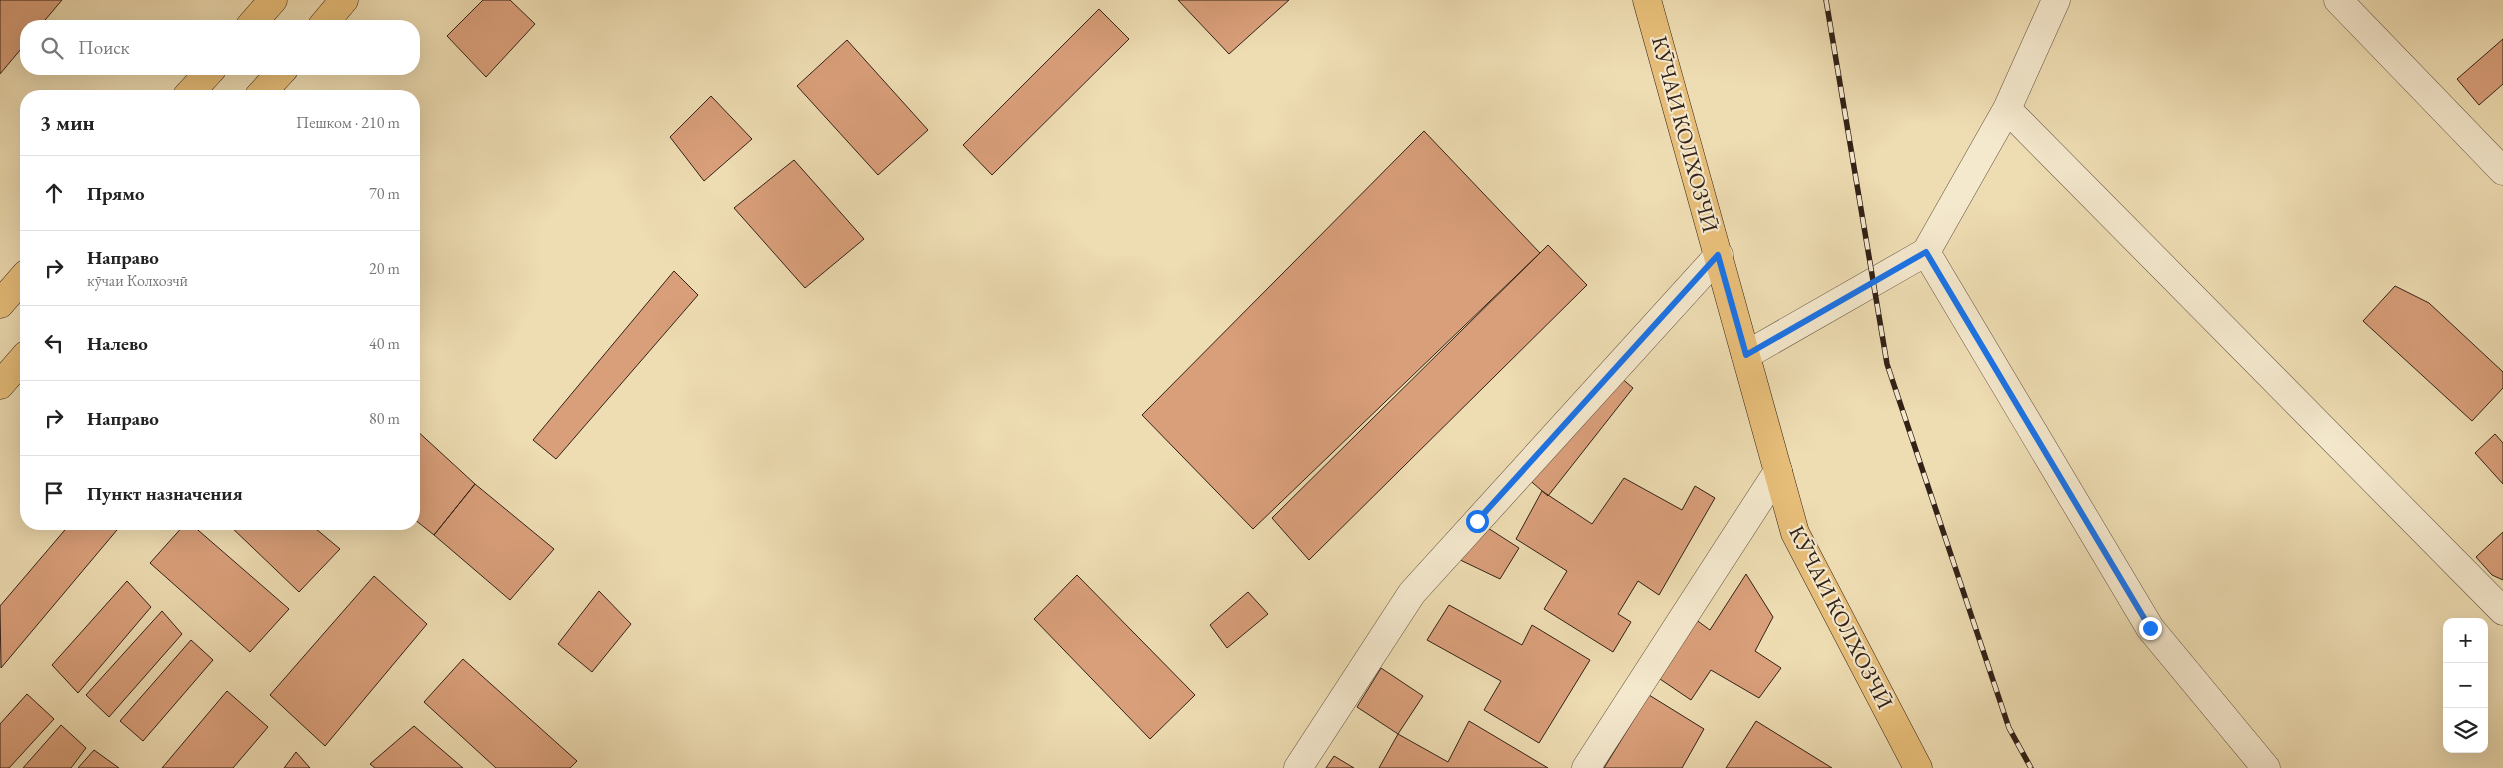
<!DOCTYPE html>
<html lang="ru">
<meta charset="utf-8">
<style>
:root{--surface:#fff;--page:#f2f2f2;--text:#222;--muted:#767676;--line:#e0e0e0}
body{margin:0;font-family:"EB Garamond",serif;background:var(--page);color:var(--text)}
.controls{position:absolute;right:15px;bottom:15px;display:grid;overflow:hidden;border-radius:10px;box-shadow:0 5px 20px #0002}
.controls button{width:45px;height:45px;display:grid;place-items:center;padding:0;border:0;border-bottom:1px solid var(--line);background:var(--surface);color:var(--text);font:25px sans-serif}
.stop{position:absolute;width:15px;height:15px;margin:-11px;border:4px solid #1a73e8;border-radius:50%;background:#fff}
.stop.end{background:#1a73e8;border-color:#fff;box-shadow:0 1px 5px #0008}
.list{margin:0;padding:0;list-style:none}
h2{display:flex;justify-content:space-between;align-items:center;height:65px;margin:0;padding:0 20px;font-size:21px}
h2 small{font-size:16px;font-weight:400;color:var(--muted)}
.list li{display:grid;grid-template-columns:32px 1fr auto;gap:15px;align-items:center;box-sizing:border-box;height:75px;padding:0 20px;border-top:1px solid var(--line)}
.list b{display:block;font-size:19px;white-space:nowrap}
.list p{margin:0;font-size:16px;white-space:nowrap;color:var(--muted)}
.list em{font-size:16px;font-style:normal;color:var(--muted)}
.icon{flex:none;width:28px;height:28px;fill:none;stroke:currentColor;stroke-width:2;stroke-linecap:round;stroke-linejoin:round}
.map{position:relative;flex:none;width:2503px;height:768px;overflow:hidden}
.search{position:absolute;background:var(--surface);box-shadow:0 5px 20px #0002;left:20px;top:20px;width:400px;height:55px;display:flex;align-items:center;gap:12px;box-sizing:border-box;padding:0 18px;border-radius:20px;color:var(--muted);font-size:19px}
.panel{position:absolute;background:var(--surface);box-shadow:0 5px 20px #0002;left:20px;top:90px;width:400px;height:440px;border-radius:20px}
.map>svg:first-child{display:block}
.building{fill:#d99f7a;stroke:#322117}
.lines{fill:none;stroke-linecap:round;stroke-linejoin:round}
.minor-casing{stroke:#61503e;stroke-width:29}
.major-casing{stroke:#322117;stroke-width:29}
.minor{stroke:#f4e8cd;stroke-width:28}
.major{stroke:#e7be79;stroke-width:28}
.rail-casing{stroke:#322117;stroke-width:5.5}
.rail{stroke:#f4e8cd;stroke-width:4;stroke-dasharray:11;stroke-linecap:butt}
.route{stroke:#1a73e8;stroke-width:6}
.labels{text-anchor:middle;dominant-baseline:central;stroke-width:4.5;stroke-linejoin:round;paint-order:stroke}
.street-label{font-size:22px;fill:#322117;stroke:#f4e8cd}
</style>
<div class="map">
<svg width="2503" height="768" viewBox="0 0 2503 768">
<rect width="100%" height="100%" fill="#eedcb2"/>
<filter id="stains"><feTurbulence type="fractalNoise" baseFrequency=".004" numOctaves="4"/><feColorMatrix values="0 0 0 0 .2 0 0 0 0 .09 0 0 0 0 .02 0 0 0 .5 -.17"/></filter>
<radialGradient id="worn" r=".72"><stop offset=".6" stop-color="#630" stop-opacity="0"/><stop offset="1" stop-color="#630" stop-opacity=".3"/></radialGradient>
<path class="building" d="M0,0H62L40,26H26V43L0,74Z
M483,0H510L535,24L486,77L447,36Z
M1178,0H1289L1229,54Z
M1099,9L1129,39L992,175L963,145Z
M2503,39V84L2479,105L2457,79Z
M847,40L928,130L878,175L797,86Z
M711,96L752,139L704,181L670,137Z
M1424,131L1540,253L1253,529L1142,415Z
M794,160L864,239L805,288L734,208Z
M1548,245L1587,285L1309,560L1272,518Z
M674,271L698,295L556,459L533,440Z
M2395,286L2429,303L2503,372V388L2472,421L2363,321Z
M1613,371L1633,388L1548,496L1526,477Z
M414,428L475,484L434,535L414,519Z
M2495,434L2503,443V484L2475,453Z
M1624,478L1682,510L1695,486L1715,498L1659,595L1638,581L1618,614L1631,622L1613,652L1544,609L1567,571L1516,539L1542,491L1592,524Z
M475,484L554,549L510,600L434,535Z
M1477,521L1519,548L1500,579L1454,557Z
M70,524H122L1,668L0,606Z
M185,524H191L289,609L250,652L150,563Z
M228,524H310L340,549L299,592Z
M2503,532V580L2492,575L2476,557Z
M1746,574L1773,617L1755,651L1781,668L1759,698L1711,670L1691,700L1660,679L1695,619L1710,630Z
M1077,575L1195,695L1150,739L1034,619Z
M374,576L427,624L325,746L270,695Z
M127,581L151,607L78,693L52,665Z
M599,591L631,624L592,672L558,644Z
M1248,592L1268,614L1227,648L1210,625Z
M1449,605L1522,645L1532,625L1590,660L1539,743L1484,710L1501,681L1427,640Z
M162,611L182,634L109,717L86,695Z
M191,640L213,660L143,741L120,721Z
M463,659L577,761L570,768H496L424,702Z
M1381,668L1423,696L1398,734L1357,707Z
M227,691L268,727L233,768H162Z
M27,694L54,719L9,768H0V724Z
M1649,695L1704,729L1682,768H1604Z
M1469,721L1548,768H1379L1398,734L1448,762Z
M1756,721L1832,768H1726Z
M61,725L86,748L71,768H23Z
M414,726L463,768H375L370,764Z
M94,750L119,768H78Z
M296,752L310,768H284Z
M1334,756L1354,768H1326Z"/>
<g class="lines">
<g class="minor-casing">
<path id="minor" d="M2056,0L2007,109L1926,252L2150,628L2266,768
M2338,0L2503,171
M2007,109L2503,611
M1746,355L1926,252
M1298,768L1412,593L1719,255
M1586,768L1778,471"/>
</g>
<g class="major-casing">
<path id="major" d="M1647,0L1795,533L1918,768
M250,26L273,0
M322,26L344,0
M187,96L212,69
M259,96L284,69
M0,304L26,274
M0,385L26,355"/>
</g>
<use href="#minor" class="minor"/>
<use href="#major" class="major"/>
<g class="rail-casing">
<path id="rail" d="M1826,0L1887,364L2009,728L2031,768"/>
</g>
<use href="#rail" class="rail"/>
</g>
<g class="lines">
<path class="route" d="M1477,521L1718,255L1746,355L1926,252L2150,628"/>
</g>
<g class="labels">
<g class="street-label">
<text transform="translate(1685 134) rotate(75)">КӮЧАИ КОЛХОЗЧӢ</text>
<text transform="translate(1841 617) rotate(63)">КӮЧАИ КОЛХОЗЧӢ</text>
</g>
</g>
<rect width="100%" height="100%" filter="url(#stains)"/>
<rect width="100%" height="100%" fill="url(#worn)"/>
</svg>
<div class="controls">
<button>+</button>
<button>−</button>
<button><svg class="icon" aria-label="layers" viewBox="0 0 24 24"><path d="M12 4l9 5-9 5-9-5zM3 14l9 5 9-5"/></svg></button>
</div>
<div class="stop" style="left:1477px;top:521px"></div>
<div class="stop end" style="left:2150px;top:628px"></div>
<div class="search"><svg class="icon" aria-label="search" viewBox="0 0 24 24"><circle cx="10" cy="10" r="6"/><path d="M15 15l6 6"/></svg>Поиск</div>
<section class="panel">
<h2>3 мин<small>Пешком · 210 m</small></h2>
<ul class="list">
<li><svg class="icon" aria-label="ahead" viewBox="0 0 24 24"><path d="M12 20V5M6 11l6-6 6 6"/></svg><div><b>Прямо</b></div><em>70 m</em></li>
<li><svg class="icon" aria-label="right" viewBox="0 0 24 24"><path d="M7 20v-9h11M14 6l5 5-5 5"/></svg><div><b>Направо</b><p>кӯчаи Колхозчӣ</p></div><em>20 m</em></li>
<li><svg class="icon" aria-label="left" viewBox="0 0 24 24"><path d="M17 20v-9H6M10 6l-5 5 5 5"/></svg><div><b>Налево</b></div><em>40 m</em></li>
<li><svg class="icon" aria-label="right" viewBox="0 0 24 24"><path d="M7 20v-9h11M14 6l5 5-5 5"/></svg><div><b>Направо</b></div><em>80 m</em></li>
<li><svg class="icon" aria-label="arrive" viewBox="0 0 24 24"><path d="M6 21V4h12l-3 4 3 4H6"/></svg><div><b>Пункт назначения</b></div></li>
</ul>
</section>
</div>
